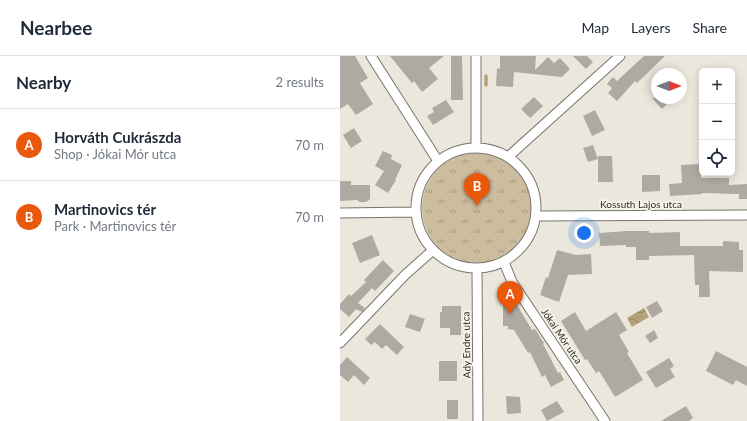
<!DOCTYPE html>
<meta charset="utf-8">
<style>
:root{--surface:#fff;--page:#f6f6f7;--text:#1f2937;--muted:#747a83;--line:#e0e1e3;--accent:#ea580c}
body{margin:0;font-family:Lato,sans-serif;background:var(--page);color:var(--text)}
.controls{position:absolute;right:12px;top:12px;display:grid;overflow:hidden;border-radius:6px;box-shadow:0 2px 10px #0003}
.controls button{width:36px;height:36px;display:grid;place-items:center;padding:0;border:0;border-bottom:1px solid var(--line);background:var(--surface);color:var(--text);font:20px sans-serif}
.compass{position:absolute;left:311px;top:12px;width:36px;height:36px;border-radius:50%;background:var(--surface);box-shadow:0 2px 10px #0003;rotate:90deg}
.you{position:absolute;left:244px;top:177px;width:14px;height:14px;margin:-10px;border:3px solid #fff;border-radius:50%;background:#1a73e8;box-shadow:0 0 0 6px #1a73e833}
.badge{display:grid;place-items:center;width:26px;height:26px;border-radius:50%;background:var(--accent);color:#fff;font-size:13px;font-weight:700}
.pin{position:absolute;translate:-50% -33px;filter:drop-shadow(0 1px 2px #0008)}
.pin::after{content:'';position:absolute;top:21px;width:14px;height:12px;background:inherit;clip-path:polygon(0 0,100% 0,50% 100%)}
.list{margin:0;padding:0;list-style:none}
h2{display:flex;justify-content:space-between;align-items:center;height:52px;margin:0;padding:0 16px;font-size:17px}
h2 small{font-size:13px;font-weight:400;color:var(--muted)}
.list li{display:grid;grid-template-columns:26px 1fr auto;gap:12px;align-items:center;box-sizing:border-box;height:72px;padding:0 16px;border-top:1px solid var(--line)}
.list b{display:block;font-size:15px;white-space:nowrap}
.list p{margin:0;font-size:13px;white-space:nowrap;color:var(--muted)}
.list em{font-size:13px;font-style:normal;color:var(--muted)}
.icon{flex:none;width:22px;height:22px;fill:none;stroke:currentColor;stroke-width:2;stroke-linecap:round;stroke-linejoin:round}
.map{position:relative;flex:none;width:407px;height:365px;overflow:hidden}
header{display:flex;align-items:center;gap:24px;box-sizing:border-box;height:56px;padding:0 20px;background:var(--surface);border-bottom:1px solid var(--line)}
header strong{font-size:19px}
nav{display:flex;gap:22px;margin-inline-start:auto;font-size:14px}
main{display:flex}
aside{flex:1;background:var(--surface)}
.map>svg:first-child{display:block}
.park{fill:url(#park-tufts)}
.water{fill:url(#water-waves)}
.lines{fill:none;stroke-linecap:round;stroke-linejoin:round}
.stream{stroke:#b5a279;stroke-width:3.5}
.building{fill:#aeaaa1}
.street-casing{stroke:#79756d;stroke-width:11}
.street{stroke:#fff;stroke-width:9}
.labels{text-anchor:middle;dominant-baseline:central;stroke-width:3.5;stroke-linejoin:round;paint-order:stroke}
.street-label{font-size:10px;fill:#2b2a26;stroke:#f8f4ea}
</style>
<header>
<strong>Nearbee</strong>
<nav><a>Map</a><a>Layers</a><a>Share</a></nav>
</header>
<main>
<aside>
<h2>Nearby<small>2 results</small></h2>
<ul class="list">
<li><span class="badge">A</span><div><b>Horváth Cukrászda</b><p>Shop · Jókai Mór utca</p></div><em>70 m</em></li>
<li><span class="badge">B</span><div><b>Martinovics tér</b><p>Park · Martinovics tér</p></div><em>70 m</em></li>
</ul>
</aside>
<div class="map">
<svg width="407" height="365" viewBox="0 0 407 365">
<defs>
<pattern id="park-tufts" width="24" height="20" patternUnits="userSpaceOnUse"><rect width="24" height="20" fill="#ccbd9f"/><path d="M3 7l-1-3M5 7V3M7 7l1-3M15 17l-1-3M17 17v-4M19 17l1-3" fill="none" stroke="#a69a81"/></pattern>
<pattern id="water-waves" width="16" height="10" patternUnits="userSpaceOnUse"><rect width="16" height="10" fill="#b5a279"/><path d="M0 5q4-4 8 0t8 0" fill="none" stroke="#938463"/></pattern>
</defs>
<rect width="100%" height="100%" fill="#ebe7dd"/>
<path class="park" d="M82 152a55 55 0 1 1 110 0a55 55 0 1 1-110 0Z"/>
<path class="water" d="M304,252L309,261L292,271L287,262Z"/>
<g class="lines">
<path class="stream" d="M146,20V29"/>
</g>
<path class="building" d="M0,0H15L28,22L20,27L33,48L16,59L8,48L0,53Z
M50,0H104L89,12L98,23L82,36L74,25L72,27Z
M111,0H122L123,44H111Z
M160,0H196L195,14L208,1L214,7L220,2L230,13L222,21L174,16L173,31L156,30L157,12L160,13Z
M233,0H247L253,6L246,13Z
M304,0H325L297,27L295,25L277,45L268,37L272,32L267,28L273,21L277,25Z
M194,41L203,50L190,62L181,53Z
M312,42H333L322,53Z
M106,44L114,56L93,69L87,60L94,56L92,52Z
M255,54L265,74L252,80L243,60Z
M14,72L22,85L11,92L3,79Z
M253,89L258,103L248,106L243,92Z
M43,95L52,99L51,103L62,109L55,124H56L48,137L35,129L44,115L35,110Z
M258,100H272L273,126H258Z
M360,108L361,122H389V129L407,128V143H399V138L362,137V138L330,140L329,128L342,127L341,109Z
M302,119H320V135L302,136Z
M0,125H11V129H30V143L26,146H20L17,144L0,145Z
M286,175H309V177L340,176V190H383V185L399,186V194H403V216L369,215L370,241H359V229H355L354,199L309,200V204H296V191H286V189L260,190L259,177Z
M32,179L40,199L20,207L12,187Z
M217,194L236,199L251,198L252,218L228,219L219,246L200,239L206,221L208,222Z
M43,204L54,215L35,235L32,232L18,247L25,252L22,256L16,253L9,261L0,253V248L9,238L11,240L26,226L24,224Z
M317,245L323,255L312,262L306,251Z
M163,248L177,249L192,274L195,273L204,287L203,288L218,317L220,316L224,324L211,331L205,319L202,321L190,296L188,297L174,274L168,273V270H163Z
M102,250H121V279H110V272H100V256H102Z
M235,256L246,275L276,256L287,274L279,279L289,296L287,297L303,324L275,341L259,315L256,317L247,303L245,304L221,265Z
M70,258L85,263L80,276L65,271Z
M40,268L64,291L57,299L46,289L42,293L35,286L31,289L25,283Z
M314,274L318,282L310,287L305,280Z
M376,295L407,311V330L396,324L393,329L366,315Z
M7,301L30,322L24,329L14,319L8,326L0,319V309Z
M329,302L334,310L330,313L335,321L316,332L306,316Z
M99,305H117V325H99Z
M166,340L180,341L181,357L167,358Z
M107,344H118V363H107Z
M217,345L224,356L207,365L201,354Z
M346,350L353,362L349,365H321Z"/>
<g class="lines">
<g class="street-casing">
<path id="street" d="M31,0L98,105
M76 152a60 60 0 1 1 120 0a60 60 0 1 1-120 0Z
M136,92V0
M168,101L280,0
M0,157L75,156
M196,160L407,159
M164,206L172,226L265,365
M137,213L138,365
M0,287L65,219L92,195"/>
</g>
<use href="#street" class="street"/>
</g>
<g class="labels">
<g class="street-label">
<text x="301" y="148">Kossuth Lajos utca</text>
<text transform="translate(222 280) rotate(56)">Jókai Mór utca</text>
<text transform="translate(126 289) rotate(-91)">Ady Endre utca</text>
</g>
</g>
</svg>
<div class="controls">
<button>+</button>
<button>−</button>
<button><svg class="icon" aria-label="locate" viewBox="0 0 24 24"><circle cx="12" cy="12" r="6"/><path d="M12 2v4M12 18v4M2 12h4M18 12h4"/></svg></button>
</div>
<svg class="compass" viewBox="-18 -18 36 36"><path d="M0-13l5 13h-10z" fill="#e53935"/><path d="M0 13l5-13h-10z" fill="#747a83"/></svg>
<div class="you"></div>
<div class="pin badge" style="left:170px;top:258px">A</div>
<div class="pin badge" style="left:137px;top:150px">B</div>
</div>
</main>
